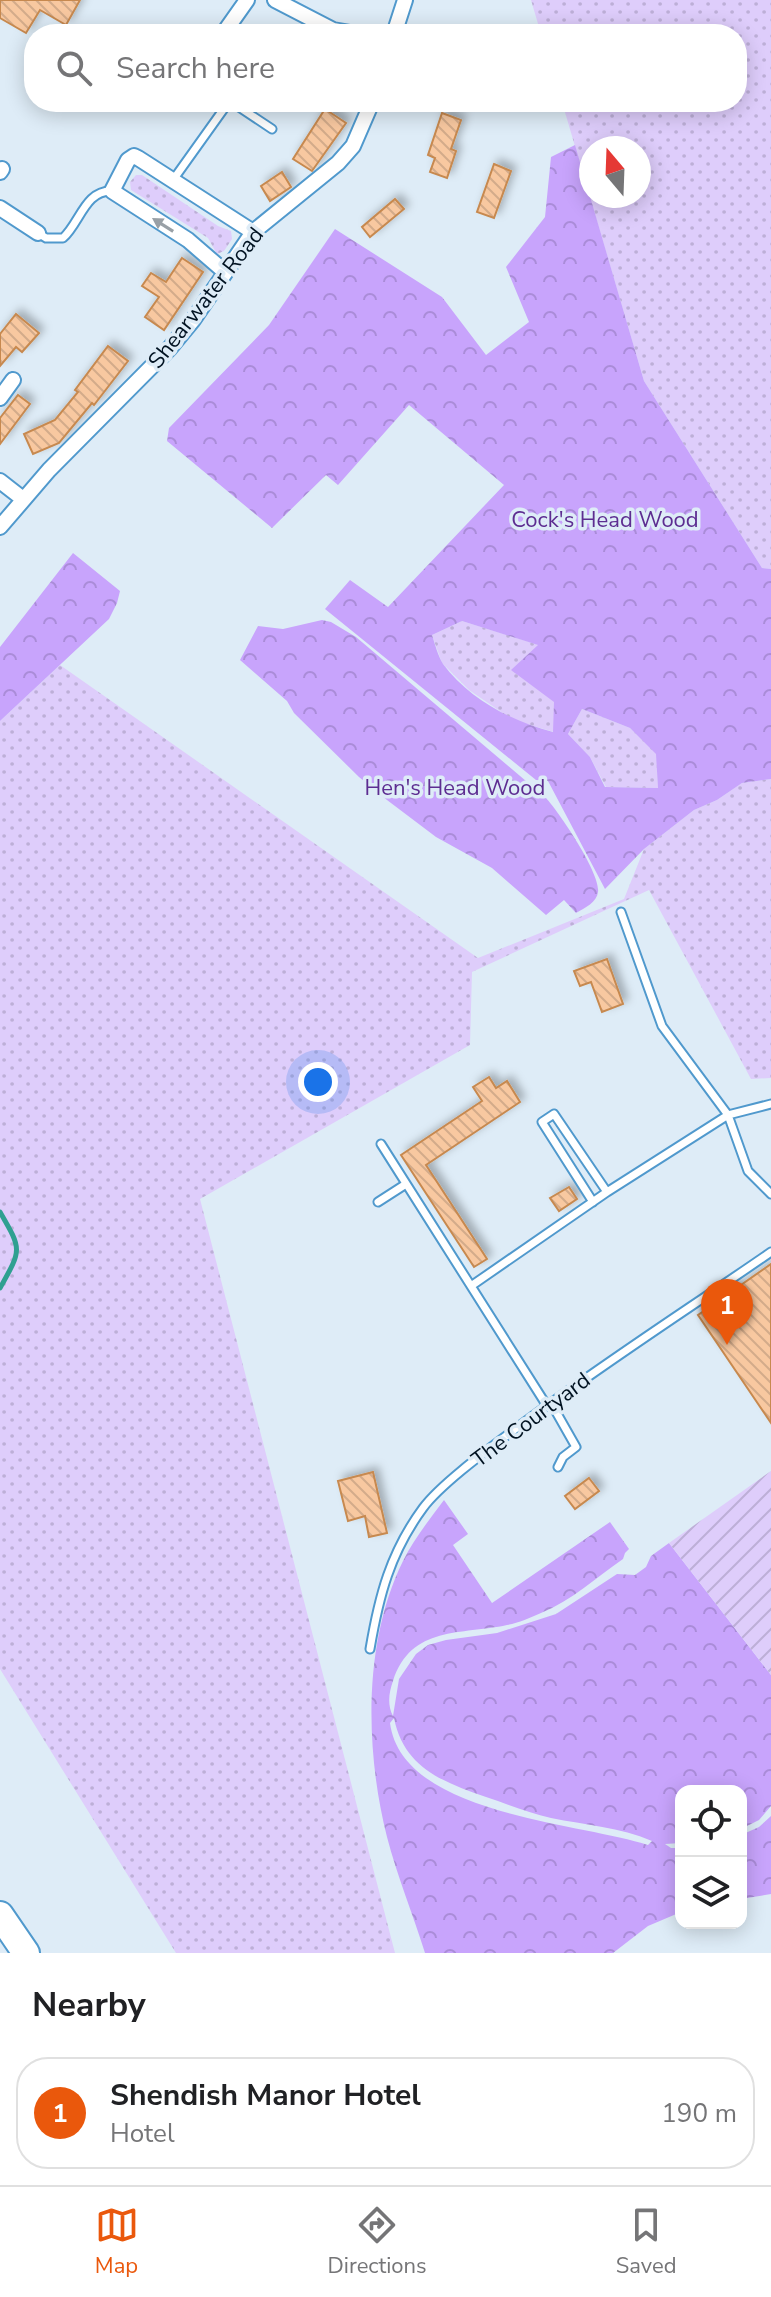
<!DOCTYPE html>
<style>
:root{--surface:#fff;--page:#f6f6f6;--text:#202124;--muted:#757577;--line:#e0e0e0;--accent:#ea580c}
body{margin:0;font-family:"Nunito Sans",sans-serif;background:var(--page);color:var(--text)}
.controls{position:absolute;right:24px;bottom:24px;display:grid;overflow:hidden;border-radius:16px;box-shadow:0 4px 20px #0003}
.controls button{width:72px;height:72px;display:grid;place-items:center;padding:0;border:0;border-bottom:2px solid var(--line);background:var(--surface);color:var(--text);font:40px sans-serif}
.compass{position:absolute;left:579px;top:136px;width:72px;height:72px;border-radius:50%;background:var(--surface);box-shadow:0 4px 20px #0003;rotate:341deg}
.you{position:absolute;left:318px;top:1082px;width:28px;height:28px;margin:-20px;border:6px solid #fff;border-radius:50%;background:#1a73e8;box-shadow:0 0 0 12px #1a73e833}
.badge{display:grid;place-items:center;width:52px;height:52px;border-radius:50%;background:var(--accent);color:#fff;font-size:26px;font-weight:700}
.pin{position:absolute;translate:-50% -66px;filter:drop-shadow(0 2px 4px #0008)}
.pin::after{content:'';position:absolute;top:42px;width:28px;height:24px;background:inherit;clip-path:polygon(0 0,100% 0,50% 100%)}
.list{margin:0;padding:0;list-style:none}
h2{display:flex;justify-content:space-between;align-items:center;height:104px;margin:0;padding:0 32px;font-size:34px}
h2 small{font-size:26px;font-weight:400;color:var(--muted)}
.list li{display:grid;grid-template-columns:52px 1fr auto;gap:24px;align-items:center;box-sizing:border-box;height:112px;margin:0 16px 16px;padding:0 16px;border:2px solid var(--line);border-radius:32px}
.list b{display:block;font-size:30px;white-space:nowrap}
.list p{margin:0;font-size:26px;white-space:nowrap;color:var(--muted)}
.list em{font-size:26px;font-style:normal;color:var(--muted)}
.icon{flex:none;width:44px;height:44px;fill:none;stroke:currentColor;stroke-width:2;stroke-linecap:round;stroke-linejoin:round}
.map{position:relative;flex:none;width:771px;height:1953px;overflow:hidden}
.search{position:absolute;background:var(--surface);box-shadow:0 4px 20px #0003;left:24px;right:24px;top:24px;height:88px;display:flex;align-items:center;gap:20px;box-sizing:border-box;padding:0 28px;border-radius:32px;color:var(--muted);font-size:30px}
.sheet{height:232px;background:var(--surface)}
nav{display:flex;justify-content:space-around;align-items:center;box-sizing:border-box;height:112px;border-top:2px solid var(--line);background:var(--surface);font-size:22px;color:var(--muted)}
nav a{display:grid;justify-items:center;gap:4px}
nav .on{color:var(--accent)}
.map>svg:first-child{display:block}
.grass{fill:url(#grass-dots);fill-rule:evenodd}
.forest{fill:url(#forest-crowns);fill-rule:evenodd}
.garden{fill:url(#garden-furrows)}
.lines{fill:none;stroke-linecap:round;stroke-linejoin:round}
.stream{stroke:#2fa091;stroke-width:5}
.building{fill:url(#building-back-hatch);stroke:#c7894f;stroke-width:2;filter:url(#shadow)}
.lane-casing{stroke:#5099cd;stroke-width:11}
.street-casing{stroke:#5099cd;stroke-width:18}
.highway-casing{stroke:#5099cd;stroke-width:30}
.lane{stroke:#fff;stroke-width:7}
.street{stroke:#fff;stroke-width:14}
.highway{stroke:#fff;stroke-width:26}
.oneway{fill:#99a0a6}
.labels{text-anchor:middle;dominant-baseline:central;stroke-width:7;stroke-linejoin:round;paint-order:stroke}
.street-label{font-size:22px;fill:#001221;stroke:#deecf7}
.park-label{font-size:22px;fill:#5d2d91;stroke:#deecf7}
</style>
<div class="map">
<svg width="771" height="1953" viewBox="0 0 771 1953">
<defs>
<pattern id="grass-dots" width="8" height="8" patternUnits="userSpaceOnUse" patternTransform="scale(2)"><rect width="8" height="8" fill="#decdfb"/><path d="M2 2h.1M6 6h.1" fill="none" stroke="#bdafd7" stroke-width="1.8" stroke-linecap="round"/></pattern>
<pattern id="forest-crowns" width="20" height="18" patternUnits="userSpaceOnUse" patternTransform="scale(2)"><rect width="20" height="18" fill="#c8a4fc"/><path d="M2 6a3 3 0 1 1 6 0M12 15a3 3 0 1 1 6 0" fill="none" stroke="#aa8cd8"/></pattern>
<pattern id="garden-furrows" width="10" height="10" patternUnits="userSpaceOnUse" patternTransform="scale(2)"><rect width="10" height="10" fill="#decdfb"/><path d="M-1 1l2-2M0 10L10 0M9 11l2-2" fill="none" stroke="#bdafd7"/></pattern>
<pattern id="building-back-hatch" width="6" height="6" patternUnits="userSpaceOnUse" patternTransform="scale(2)"><rect width="6" height="6" fill="#f8c8a0"/><path d="M-1 5l2 2M0 0l6 6M5-1l2 2" fill="none" stroke="#d3ab8a"/></pattern>
<filter id="shadow"><feDropShadow dx="5" dy="-5" stdDeviation="4" flood-color="#0004"/></filter>
</defs>
<rect width="100%" height="100%" fill="#deecf7"/>
<path class="grass" d="M531,0H771V569L762,568L644,381L562,102H737V34H541ZM591,148H639V196H591Z
M136,175H142L218,226L231,231L232,239L224,251L217,254L208,238L131,190L130,182Z
M462,621L539,645L554,702V732L513,720L469,690L442,663L432,635Z
M60,665L478,958L624,899L644,849L694,810L717,800L742,783L771,779V1078L751,1079L649,890L472,972L470,1045L200,1199L395,1953H176L0,1669V721Z
M582,709L630,728L657,754L658,788L606,787L590,757L568,734Z"/>
<path class="forest" d="M575,145L644,381L762,568L771,569V779L742,783L717,800L694,810L644,849L605,889L548,781L536,780L325,609L350,580L388,607L504,485L409,405L338,485L326,475L272,528L167,441L169,428L269,325L335,229L442,297L486,355L529,322L506,267L545,217L551,157ZM462,621L538,645L511,670L554,702L553,732C513,722 469,699 443,664C438,656 435,644 432,635ZM582,709L630,728L656,754L658,788L605,787L590,757L568,734Z
M73,553L120,591L117,603L109,619L0,721V647Z
M322,620L331,622L356,637L546,798C559,812 601,874 598,892C597,902 585,908 576,913L564,900L546,915L492,868L436,837L387,800L359,777L294,713L287,701L240,660L258,626L283,629Z
M444,1500L468,1534L453,1545L492,1603L610,1522L629,1549L625,1553L623,1559C597,1577 571,1601 541,1613C530,1618 518,1623 507,1625C462,1635 411,1625 393,1681C389,1692 387,1705 393,1716L399,1679L416,1654L428,1645L446,1640L497,1633L556,1614L617,1574L635,1575L646,1567L651,1556L669,1543L771,1675V1806L759,1820L741,1829V1791H681V1843L665,1844L671,1848H681V1912L648,1926L613,1953H425C413,1914 397,1876 387,1837C365,1750 363,1642 403,1561C414,1539 429,1520 444,1500ZM394,1718C404,1768 443,1782 486,1797C507,1804 529,1813 551,1818C585,1825 620,1827 652,1841L648,1845C578,1822 402,1815 390,1723Z
M771,1816V1894L741,1899V1835L759,1827Z"/>
<path class="garden" d="M771,1471V1675L669,1543Z"/>
<g class="lines">
<path class="stream" d="M0,1212C22,1250 22,1249 0,1288"/>
</g>
<path class="building" d="M0,0H80L66,25L40,10L26,33L0,18Z
M325,109L346,123L312,171L293,159Z
M442,113L461,120L451,149L456,151L447,178L430,172L435,158L428,155Z
M494,164L511,171L494,218L477,212Z
M282,172L291,187L270,201L261,186Z
M395,199L404,209L370,237L362,227Z
M182,258L203,272L164,330L145,317L159,297L142,286L151,273L166,282Z
M16,314L39,333L22,352L16,347L0,366V334Z
M108,346L128,361L94,405L92,403L59,443L33,454L24,434L55,420L78,392L75,390Z
M18,395L30,404L0,444V418Z
M607,959L623,1004L602,1012L591,982L580,986L574,971Z
M489,1077L496,1088L507,1081L520,1102L426,1165L487,1259L474,1267L401,1155L482,1101L473,1087Z
M569,1187L577,1199L559,1211L550,1198Z
M771,1264V1423L698,1315Z
M373,1472L387,1533L369,1537L365,1516L348,1521L338,1481Z
M589,1478L599,1491L575,1509L565,1496Z"/>
<g class="lines">
<g class="lane-casing">
<path id="lane" d="M173,180L228,103H233L272,129
M38,233L46,238H63C80,223 85,190 112,191
M621,912L662,1026L728,1115L771,1104
M381,1144L547,1406
M378,1202L406,1184
M593,1202L542,1122L554,1114L607,1192
M471,1286L607,1192L728,1115L748,1171L771,1194
M551,1403L576,1447L563,1457L558,1467
M370,1649C379,1596 390,1553 423,1508C440,1485 486,1451 510,1433C595,1369 684,1312 771,1252"/>
</g>
<g class="street-casing">
<path id="street" d="M275,0L333,30L356,34
M223,34L247,0
M394,34L405,0
M0,172L2,169
M0,208L38,233
M225,272L188,240L112,191L128,160L134,156L138,158L253,232
M0,398L13,380
M0,481L23,499
M0,527L49,470L169,349L193,320L253,232L338,163L353,146L372,102"/>
</g>
<g class="highway-casing">
<path id="highway" d="M0,1915L26,1953"/>
</g>
<use href="#lane" class="lane"/>
<use href="#street" class="street"/>
<use href="#highway" class="highway"/>
</g>
<defs><path id="oneway-solid" d="M-6-.8H1V-3.2L6.5 0L1 3.2V.8H-6Z" transform="scale(2)"/></defs>
<use class="oneway" href="#oneway-solid" transform="translate(163 225) rotate(-148)"/>
<g class="labels">
<g class="street-label">
<text transform="translate(206 298) rotate(-52)">Shearwater Road</text>
<text transform="translate(531 1420) rotate(-37)">The Courtyard</text>
</g>
<g class="park-label">
<text x="605" y="520">Cock's Head Wood</text>
<text x="455" y="788">Hen's Head Wood</text>
</g>
</g>
</svg>
<div class="controls">
<button><svg class="icon" aria-label="locate" viewBox="0 0 24 24"><circle cx="12" cy="12" r="6"/><path d="M12 2v4M12 18v4M2 12h4M18 12h4"/></svg></button>
<button><svg class="icon" aria-label="layers" viewBox="0 0 24 24"><path d="M12 4l9 5-9 5-9-5zM3 14l9 5 9-5"/></svg></button>
</div>
<svg class="compass" viewBox="-18 -18 36 36"><path d="M0-13l5 13h-10z" fill="#e53935"/><path d="M0 13l5-13h-10z" fill="#757577"/></svg>
<div class="you"></div>
<div class="pin badge" style="left:727px;top:1345px">1</div>
<div class="search"><svg class="icon" aria-label="search" viewBox="0 0 24 24"><circle cx="10" cy="10" r="6"/><path d="M15 15l6 6"/></svg>Search here</div>
</div>
<section class="sheet">
<h2>Nearby<small></small></h2>
<ul class="list">
<li><span class="badge">1</span><div><b>Shendish Manor Hotel</b><p>Hotel</p></div><em>190 m</em></li>
</ul>
</section>
<nav>
<a class="on"><svg class="icon" aria-label="map" viewBox="0 0 24 24"><path d="M3 6l6-2 6 2 6-2v14l-6 2-6-2-6 2zM9 4v14M15 6v14"/></svg>Map</a>
<a><svg class="icon" aria-label="directions" viewBox="0 0 24 24"><path d="M12 3l9 9-9 9-9-9zM9 14v-3h6M13 9l2 2-2 2"/></svg>Directions</a>
<a><svg class="icon" aria-label="saved" viewBox="0 0 24 24"><path d="M7 4h10v16l-5-4-5 4z"/></svg>Saved</a>
</nav>
